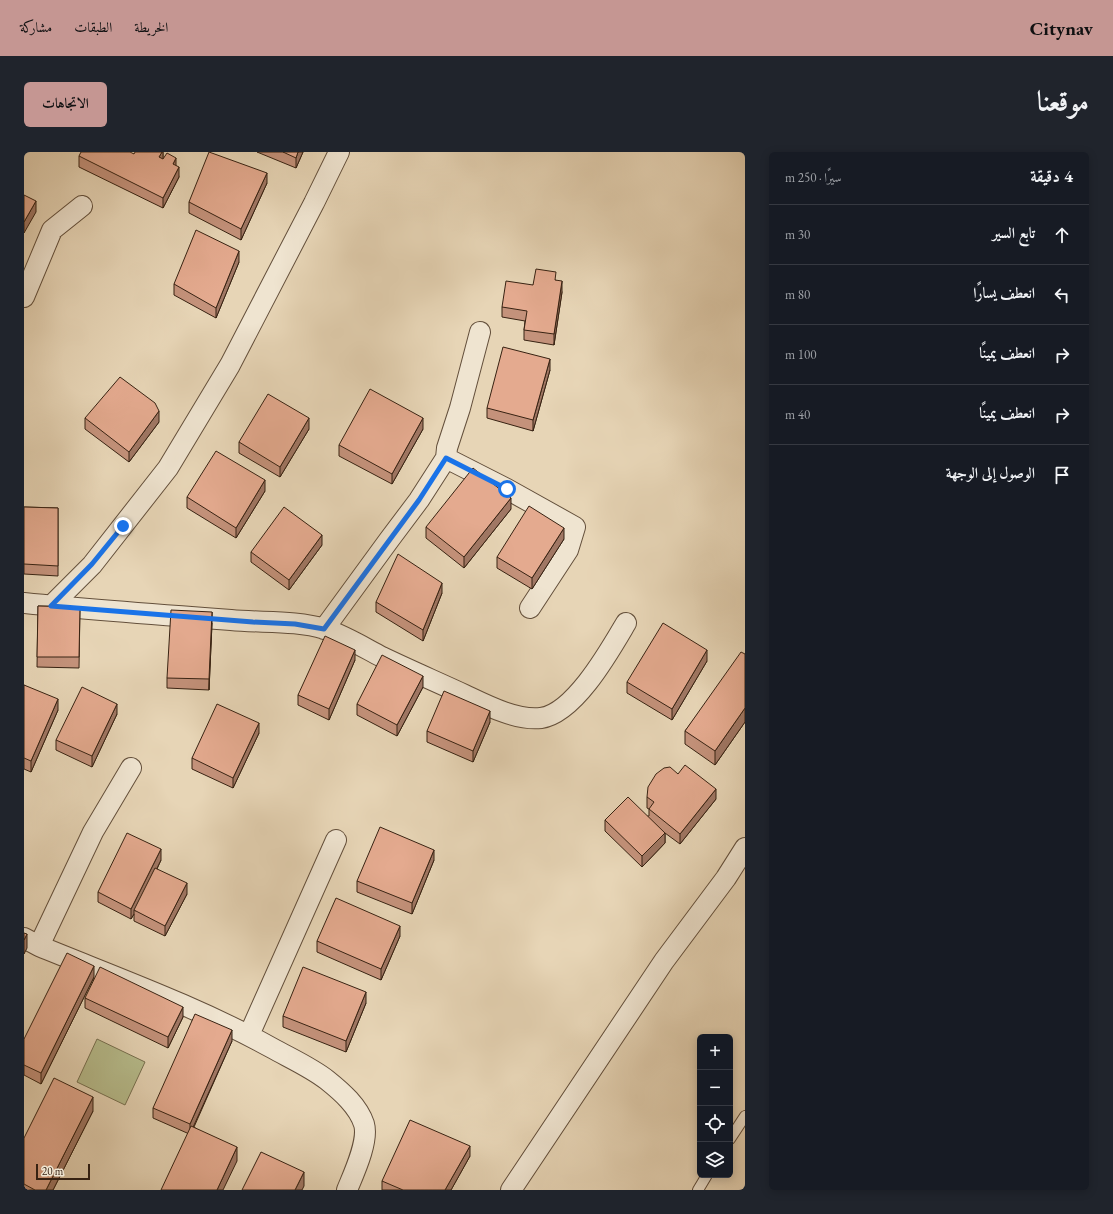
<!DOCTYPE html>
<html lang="ar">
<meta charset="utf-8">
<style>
:root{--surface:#171b24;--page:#20242c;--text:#f1f3f6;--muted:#9ea1a6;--line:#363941;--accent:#c59692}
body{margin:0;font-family:"EB Garamond",Amiri,serif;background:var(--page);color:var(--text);direction:rtl}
.controls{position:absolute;right:12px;bottom:12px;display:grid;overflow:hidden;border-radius:6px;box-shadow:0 2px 10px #0003}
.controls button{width:36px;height:36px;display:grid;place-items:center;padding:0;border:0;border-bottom:1px solid var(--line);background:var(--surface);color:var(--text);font:20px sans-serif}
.scale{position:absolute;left:12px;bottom:10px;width:54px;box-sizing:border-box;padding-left:4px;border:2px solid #372212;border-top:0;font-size:11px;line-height:14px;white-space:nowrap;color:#372212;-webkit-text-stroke:3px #efe4d0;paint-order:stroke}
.stop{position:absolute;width:12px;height:12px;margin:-9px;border:3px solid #1a73e8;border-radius:50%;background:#fff}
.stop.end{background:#1a73e8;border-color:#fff;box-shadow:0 1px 4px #0008}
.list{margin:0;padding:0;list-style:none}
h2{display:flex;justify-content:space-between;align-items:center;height:52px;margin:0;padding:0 16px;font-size:17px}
h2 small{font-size:13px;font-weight:400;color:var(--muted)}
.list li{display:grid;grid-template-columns:26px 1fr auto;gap:12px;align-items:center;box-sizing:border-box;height:60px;padding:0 16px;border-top:1px solid var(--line)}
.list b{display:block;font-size:15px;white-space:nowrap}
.list em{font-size:13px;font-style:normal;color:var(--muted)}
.icon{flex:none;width:22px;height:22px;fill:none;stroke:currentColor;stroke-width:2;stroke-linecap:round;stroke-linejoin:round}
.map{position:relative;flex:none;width:721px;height:1038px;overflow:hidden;direction:ltr;border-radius:6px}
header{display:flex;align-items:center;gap:24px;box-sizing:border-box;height:56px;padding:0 20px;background:var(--accent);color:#111}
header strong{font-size:19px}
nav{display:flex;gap:22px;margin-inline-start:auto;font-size:14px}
.intro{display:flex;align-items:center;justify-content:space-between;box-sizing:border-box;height:96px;padding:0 24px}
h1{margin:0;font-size:28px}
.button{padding:10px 18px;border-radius:6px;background:var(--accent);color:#111;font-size:14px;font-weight:700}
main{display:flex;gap:24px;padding:0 24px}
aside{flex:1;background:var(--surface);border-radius:6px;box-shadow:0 2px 10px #0003}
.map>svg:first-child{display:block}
.green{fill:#b7bd8d;stroke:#777050}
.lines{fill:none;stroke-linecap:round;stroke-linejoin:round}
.service-casing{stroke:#634f3b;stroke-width:12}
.minor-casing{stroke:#634f3b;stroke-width:22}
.service{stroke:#efe4d0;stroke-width:10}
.minor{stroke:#efe4d0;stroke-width:20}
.wall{fill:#c4927b;stroke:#372212}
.shaded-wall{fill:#a07764;stroke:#372212}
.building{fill:#e4aa8f;stroke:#372212}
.route{stroke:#1a73e8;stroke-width:5}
</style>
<header>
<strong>Citynav</strong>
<nav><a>الخريطة</a><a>الطبقات</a><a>مشاركة</a></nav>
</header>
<div class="intro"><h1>موقعنا</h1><a class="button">الاتجاهات</a></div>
<main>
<aside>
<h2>4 دقيقة<small>سيرًا · 250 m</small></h2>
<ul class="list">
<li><svg class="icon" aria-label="ahead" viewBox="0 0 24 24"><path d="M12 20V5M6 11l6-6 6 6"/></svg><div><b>تابع السير</b></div><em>30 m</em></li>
<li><svg class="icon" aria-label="left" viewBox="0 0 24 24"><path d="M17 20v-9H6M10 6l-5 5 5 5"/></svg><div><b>انعطف يسارًا</b></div><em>80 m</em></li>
<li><svg class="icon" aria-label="right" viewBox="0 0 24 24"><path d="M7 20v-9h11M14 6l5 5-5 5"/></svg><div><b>انعطف يمينًا</b></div><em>100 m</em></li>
<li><svg class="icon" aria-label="right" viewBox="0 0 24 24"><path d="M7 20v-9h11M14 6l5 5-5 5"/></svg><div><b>انعطف يمينًا</b></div><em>40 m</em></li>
<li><svg class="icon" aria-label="arrive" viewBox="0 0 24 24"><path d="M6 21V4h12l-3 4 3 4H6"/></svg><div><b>الوصول إلى الوجهة</b></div></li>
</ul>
</aside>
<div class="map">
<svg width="721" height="1038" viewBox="0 0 721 1038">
<rect width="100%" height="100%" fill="#e7d5b6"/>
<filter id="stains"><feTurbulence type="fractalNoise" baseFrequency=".005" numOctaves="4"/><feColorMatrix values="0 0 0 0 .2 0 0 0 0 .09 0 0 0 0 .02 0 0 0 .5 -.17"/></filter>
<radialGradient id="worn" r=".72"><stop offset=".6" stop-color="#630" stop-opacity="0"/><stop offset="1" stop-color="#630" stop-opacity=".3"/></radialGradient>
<path class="green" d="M73,887L121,910L101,953L53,930Z"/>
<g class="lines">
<g class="service-casing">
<path id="service" d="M706,987L721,964
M674,1038L683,1023"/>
</g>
<g class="minor-casing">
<path id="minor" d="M0,145L28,78L58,54
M422,306L483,337L551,375L544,398L506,456
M0,451C69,458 138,463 207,468C238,471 272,468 301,477C321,484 339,495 358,505C385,518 413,530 441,543C462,553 493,569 517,566C551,561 586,498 602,471
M27,454L68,413L144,316L206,213L290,51L315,0
M300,477L365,388L395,348L422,306L423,296L436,256L456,180
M0,786L15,794C93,826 174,855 248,896C266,906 288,916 303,928C318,940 334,954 340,972C345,989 330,1021 323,1038
M15,794L69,680L107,616
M225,883L312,688
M487,1038L640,809L702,726L721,696"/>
</g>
<use href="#service" class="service"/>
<use href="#minor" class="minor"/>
</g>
<path class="wall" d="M139,0V7L152,14L155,25L139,56L55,15V4L110,2Z
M233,0H279L272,16Z
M243,31L217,88L165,61V50Z
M215,110L192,166L150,143V132Z
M532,128L538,140L530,193L500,188V178L501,169L478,165V155L509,133Z
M526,218L509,279L463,266V256Z
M61,266L135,270L105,310L61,277Z
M285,277L256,325L215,301V290Z
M399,277L368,332L315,304V293Z
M241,339L212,386L163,356V345Z
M0,355L34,356V424L0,422Z
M487,357L440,416L402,386V375Z
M540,387L508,437L473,416V405Z
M298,393L265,438L227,410V400Z
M418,441L399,489L352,460V450Z
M14,454L56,455L55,516L13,515Z
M188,471L185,538L143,536V526Z
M721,502V570L691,613L661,592V579Z
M331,508L305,568L274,553V543Z
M683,509L648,568L603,541V530Z
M0,533L34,558L7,620L0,617Z
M399,535L373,584L333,563V552Z
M93,562L68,615L32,598V588Z
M466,570L449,610L403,590V579Z
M235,581L209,636L168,617V606Z
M654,622L692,647L656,692L641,681V691L618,715L581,679V668L625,664V657L623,656V645Z
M137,708L133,717L163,742L141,784L110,769V762L107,767L74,750V740Z
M410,708L388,762L333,740V729Z
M376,784L357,828L293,800V789Z
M70,825L17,932L0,923V887Z
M61,846L159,865L144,896L61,856Z
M342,851L322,900L259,875V864Z
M208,889L170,975L213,1009L163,981L129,966V956Z
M69,959L29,1038H0V986Z
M446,1004L427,1038H358V1029Z"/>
<path class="shaded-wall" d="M138,0H139V8L135,5Z
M274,0H279L272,16V6Z
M152,6V16L149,12Z
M155,15V25L139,56V46Z
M243,21V31L217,88V77Z
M12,49V60L0,81V70Z
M215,99V110L192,166V156Z
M538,129V140L530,193V182Z
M526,207V218L509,279V268Z
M135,259V270L105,310V300Z
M285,266V277L256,325V315Z
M399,266V277L368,332V322Z
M241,328V339L212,386V376Z
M487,346V357L440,416V405Z
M540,376V387L508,437V426Z
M298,383V393L265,438V428Z
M418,431V441L399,489V478Z
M188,460V471L185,538V527Z
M331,498V508L305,568V557Z
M683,498V509L648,568V557Z
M399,524V535L373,584V573Z
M34,547V558L7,620V609Z
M93,552V562L68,615V604Z
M721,556V570L691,613V599Z
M466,559V570L449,610V599Z
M235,571V581L209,636V626Z
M692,637V647L656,692V682Z
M641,681V691L618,715V704Z
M137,697V708L112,759L110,758V762L107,767V757Z
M410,698V708L388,762V751Z
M163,731V742L141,784V774Z
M376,774V784L357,828V817Z
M3,782V796L0,802V788Z
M70,814V825L17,932V921Z
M342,840V851L322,900V889Z
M159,855V865L144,896V885Z
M208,878V889L166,982V972Z
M69,945V959L29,1038H22Z
M446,994V1004L427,1038H421Z
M213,995V1009L199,1038H193Z
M280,1020V1034L278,1038H271Z"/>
<path class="building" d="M57,0H106L110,2L111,0H138L135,5L139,7L143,1L152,6L149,12L155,15L139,46L55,4Z
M185,0L243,21L217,77L165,50Z
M259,0H274L272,6Z
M0,43L12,49L0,70Z
M172,78L215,99L192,156L150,132Z
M512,117L532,120L531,128L538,129L530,182L500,178L503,159L478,155L482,129L509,133Z
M479,195L526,207L509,268L463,256Z
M96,225L131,251L135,259L105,300L61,266Z
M346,237L399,266L368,322L315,293Z
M244,242L285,266L256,315L215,290Z
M192,299L241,328L212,376L163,345Z
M449,316L487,346L440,405L402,375Z
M505,354L540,376L508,426L473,405Z
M0,355L34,356V414L0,412Z
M260,355L298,383L265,428L227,400Z
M374,402L418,431L399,478L352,450Z
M14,454L56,455L55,505H13Z
M147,458L188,460L185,527L143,526Z
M639,471L683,498L648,557L603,530Z
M301,484L331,498L305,557L274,543Z
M717,500L721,502V556L691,599L661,579Z
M358,503L399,524L373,573L333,552Z
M0,533L34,547L7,609L0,606Z
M58,535L93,552L68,604L32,588Z
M420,539L466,559L449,599L403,579Z
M193,552L235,571L209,626L168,606Z
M661,613L692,637L656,682L625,657L630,650L623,645L624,635L632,622L640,616L646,615L654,622Z
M604,645L641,681L618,704L581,668Z
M356,675L410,698L388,751L333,729Z
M103,681L137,697L107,757L74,740Z
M131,716L163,731L141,774L110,758Z
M312,746L376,774L357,817L293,789Z
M0,781L3,782L0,788Z
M43,801L70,814L17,921L0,913V887Z
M76,815L159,855L144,885L61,846Z
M279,815L342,840L322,889L259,864Z
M171,862L208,878L166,972L129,956Z
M30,926L69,945L22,1038H11L0,1032V986Z
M386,968L446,994L421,1038H379L358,1029Z
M167,974L213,995L193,1038H137Z
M237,1000L280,1020L271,1038H218Z"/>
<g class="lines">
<path class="route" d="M99,374L68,412L27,454L229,470L271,472L300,477L395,348L422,306L483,337"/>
</g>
<rect width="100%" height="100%" filter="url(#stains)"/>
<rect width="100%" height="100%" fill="url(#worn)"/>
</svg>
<div class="controls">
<button>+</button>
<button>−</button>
<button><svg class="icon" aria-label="locate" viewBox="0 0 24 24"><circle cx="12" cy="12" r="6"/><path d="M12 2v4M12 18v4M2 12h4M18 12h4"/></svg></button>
<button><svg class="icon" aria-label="layers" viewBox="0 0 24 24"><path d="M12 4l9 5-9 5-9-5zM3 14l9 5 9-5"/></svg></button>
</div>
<div class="scale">20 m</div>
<div class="stop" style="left:483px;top:337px"></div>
<div class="stop end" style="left:99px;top:374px"></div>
</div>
</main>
